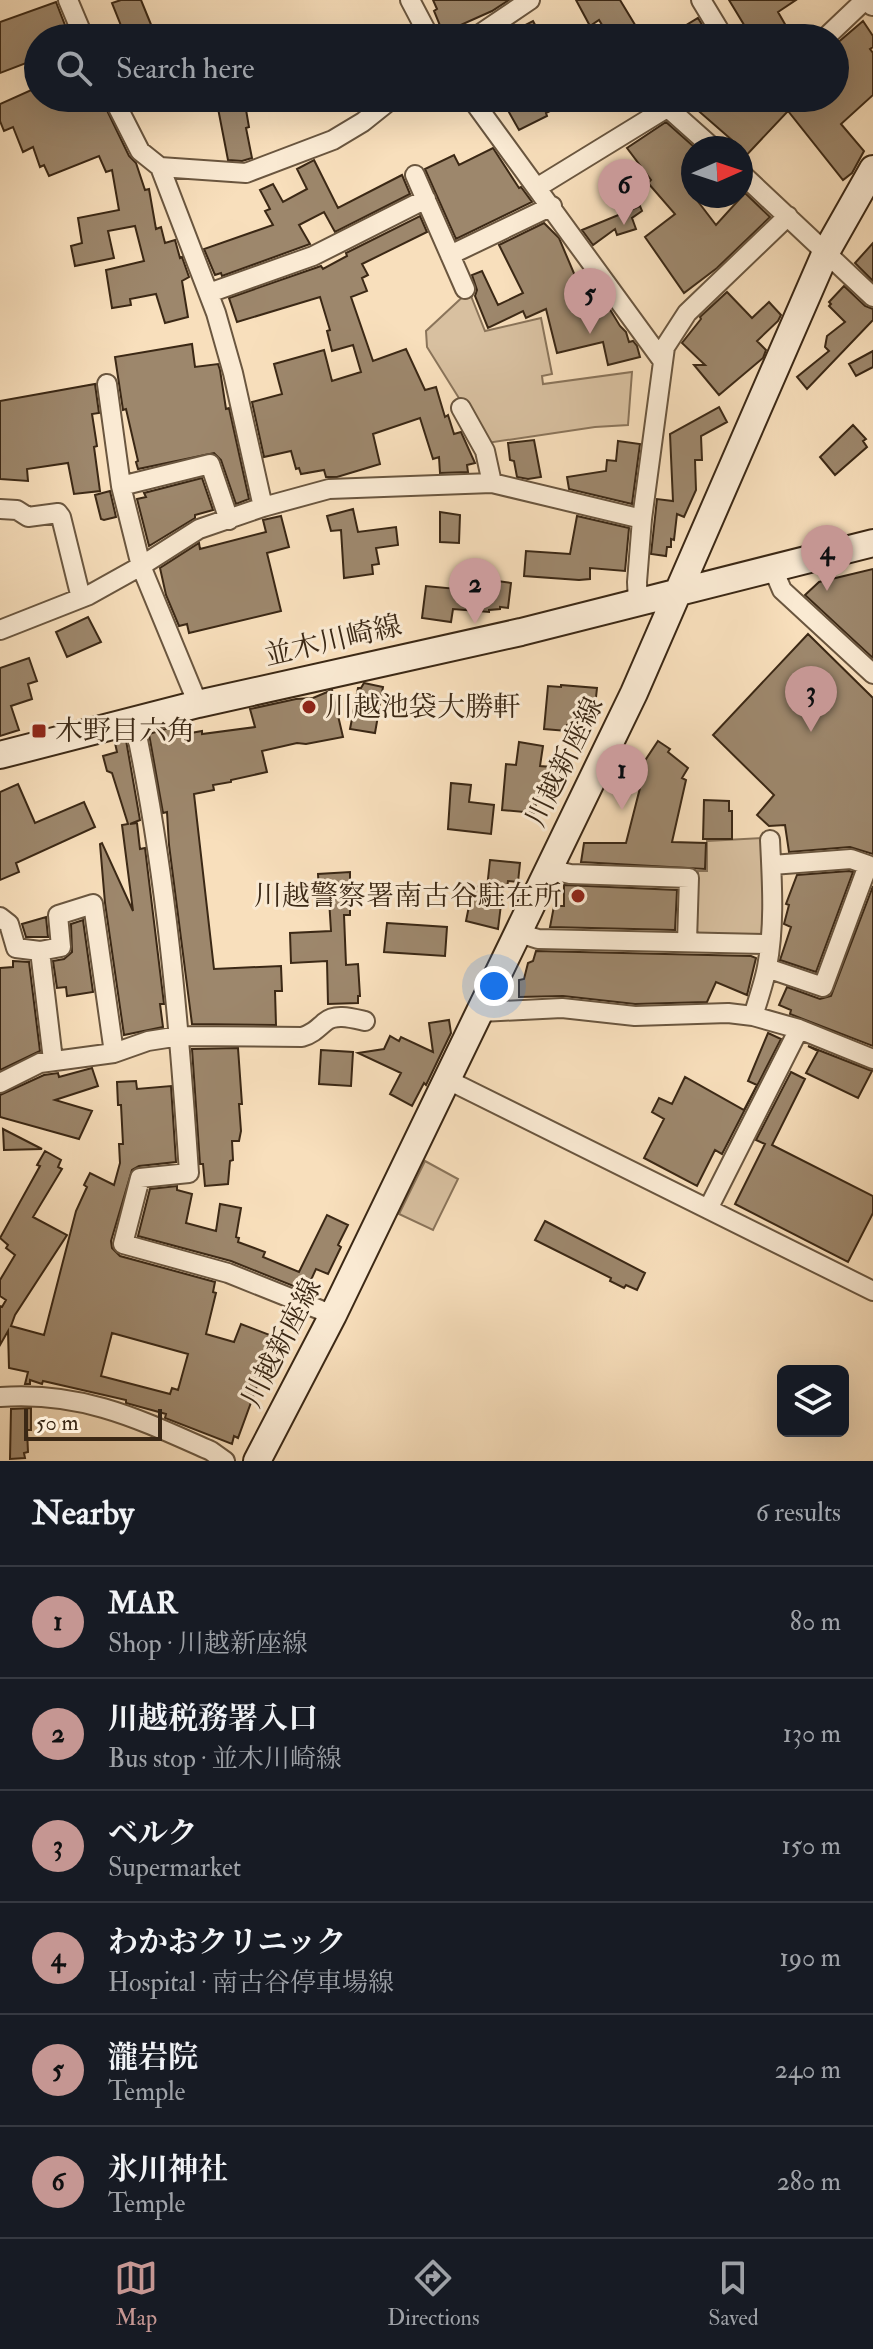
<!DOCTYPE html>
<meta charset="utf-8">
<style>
:root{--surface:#171b24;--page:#242831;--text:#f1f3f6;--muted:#9ea1a6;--line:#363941;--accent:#c59692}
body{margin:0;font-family:"IM FELL Double Pica","Noto Serif JP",serif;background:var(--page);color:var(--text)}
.controls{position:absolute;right:24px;bottom:24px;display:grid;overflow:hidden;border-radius:12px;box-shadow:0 8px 32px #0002}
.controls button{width:72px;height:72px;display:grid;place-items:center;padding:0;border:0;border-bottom:2px solid var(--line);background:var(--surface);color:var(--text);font:40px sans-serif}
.compass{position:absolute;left:681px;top:136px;width:72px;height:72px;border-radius:50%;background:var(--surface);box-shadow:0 8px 32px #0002;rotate:87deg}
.scale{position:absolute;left:24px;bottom:20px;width:138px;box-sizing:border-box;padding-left:8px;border:4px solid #3b2815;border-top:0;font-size:22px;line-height:28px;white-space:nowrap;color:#3b2815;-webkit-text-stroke:6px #faead3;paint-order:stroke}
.you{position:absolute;left:494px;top:986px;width:28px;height:28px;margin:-20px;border:6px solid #fff;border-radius:50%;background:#1a73e8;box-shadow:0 0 0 12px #1a73e833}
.badge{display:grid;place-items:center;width:52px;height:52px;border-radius:50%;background:var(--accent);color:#111;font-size:26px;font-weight:700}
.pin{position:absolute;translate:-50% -66px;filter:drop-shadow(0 2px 4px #0008)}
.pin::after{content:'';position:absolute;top:42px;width:28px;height:24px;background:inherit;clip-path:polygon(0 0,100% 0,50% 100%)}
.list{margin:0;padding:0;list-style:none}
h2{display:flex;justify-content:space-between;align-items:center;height:104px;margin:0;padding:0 32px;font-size:34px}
h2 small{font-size:26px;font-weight:400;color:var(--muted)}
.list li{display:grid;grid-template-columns:52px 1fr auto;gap:24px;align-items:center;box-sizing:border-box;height:112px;padding:0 32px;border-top:2px solid var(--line)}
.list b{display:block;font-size:30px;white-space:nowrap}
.list p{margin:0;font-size:26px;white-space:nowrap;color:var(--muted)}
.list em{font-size:26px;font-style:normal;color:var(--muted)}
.icon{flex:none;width:44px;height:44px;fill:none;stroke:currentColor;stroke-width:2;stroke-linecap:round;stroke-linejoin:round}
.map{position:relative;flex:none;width:873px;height:1461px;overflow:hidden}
.search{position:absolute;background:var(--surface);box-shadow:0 8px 32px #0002;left:24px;right:24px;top:24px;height:88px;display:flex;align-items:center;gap:20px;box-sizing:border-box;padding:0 28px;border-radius:44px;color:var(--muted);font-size:30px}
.sheet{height:776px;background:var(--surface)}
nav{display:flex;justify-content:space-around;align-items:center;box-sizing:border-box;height:112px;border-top:2px solid var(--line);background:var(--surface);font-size:22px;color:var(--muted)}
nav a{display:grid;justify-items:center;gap:4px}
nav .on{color:var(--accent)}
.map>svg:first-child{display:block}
.green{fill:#d8c0a0;stroke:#8a745a;stroke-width:2}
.building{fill:#9d876c;stroke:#3b2815;stroke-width:2;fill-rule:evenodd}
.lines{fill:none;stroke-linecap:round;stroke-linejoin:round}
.minor-casing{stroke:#6a563f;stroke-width:22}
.tertiary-casing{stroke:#6a563f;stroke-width:26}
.secondary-casing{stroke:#3b2815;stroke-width:30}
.minor{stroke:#faead3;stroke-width:18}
.tertiary{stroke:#faead3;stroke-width:22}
.secondary{stroke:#faead3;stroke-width:26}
.poi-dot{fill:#8f2418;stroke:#faead3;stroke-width:3}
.labels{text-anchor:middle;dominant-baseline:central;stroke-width:6;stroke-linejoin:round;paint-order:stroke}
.street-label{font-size:28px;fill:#3b2815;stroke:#faead3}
.poi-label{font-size:28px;fill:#3b2815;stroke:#faead3;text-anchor:start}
</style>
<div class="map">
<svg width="873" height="1461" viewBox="0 0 873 1461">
<rect width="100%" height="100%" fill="#f8dfbc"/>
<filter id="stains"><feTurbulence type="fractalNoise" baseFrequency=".0025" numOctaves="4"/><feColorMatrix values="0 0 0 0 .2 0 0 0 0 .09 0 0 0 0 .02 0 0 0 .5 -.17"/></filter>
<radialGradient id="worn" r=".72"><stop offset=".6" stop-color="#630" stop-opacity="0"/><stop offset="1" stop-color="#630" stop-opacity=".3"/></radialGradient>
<path class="green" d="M469,291L485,331L541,318L552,374L542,376L543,384L632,372L628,425L595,427L487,443L427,347L426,331Z
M762,838L766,898L762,933L756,939H702L696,930L698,871H707V841Z
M425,1161L458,1179L433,1230L399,1214Z"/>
<path class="building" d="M121,0H141L152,27L149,28L151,32L137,38H126L112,3Z
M433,0H509L492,11L443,33L434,11L437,9Z
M576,0H620L643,38H610L599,20L590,26Z
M729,0H796L778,12L793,38H752Z
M56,2L70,38H38V98H101L129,156L136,163L145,190L149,189L156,229L161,227L165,243L175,240L180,258L182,257L189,277L182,281L188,317L165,323L156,294L130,299L131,305L112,308L106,270L144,261L135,226L108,231L114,258L75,266L71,246L82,243L78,218L119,210L112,170L106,172L99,156L49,176L44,165L40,167L33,147L23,152L13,127L4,131L0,121V104L36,88L26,63L0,73V22Z
M698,18L710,38H665Z
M533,21L542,38H500Z
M863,21L873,36V47L870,49L873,53V95L841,124L864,151L852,173L843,180L788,111L741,161V148L694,107L702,98H835V45Z
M216,98H244L249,127L246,128L252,158L242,161L228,160Z
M523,98H546L552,110L546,113L547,116L519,130L506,107Z
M666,122L693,146V187L690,191L716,225L745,193L770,217L717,268L684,293L645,237L675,214L648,183L651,180L627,148Z
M493,148L519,188L521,187L532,202L456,239L425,169L454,155L459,165Z
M314,160L338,208L402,175L410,194L335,232L324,212L299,225L310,244L222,276L221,273L215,275L204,249L273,225L265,211L270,209L260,190L273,184L283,202L307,189L297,169Z
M640,206L642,211L632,218L636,229L617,235L615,229L593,245L582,230Z
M420,216L427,232L362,264L368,275L362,278L367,291L351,297L373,361L406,349L425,390L436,387L445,417L448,415L454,434L461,432L475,463L467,465L468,472L440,473L439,457L433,459L420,418L373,434L380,464L337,477H326L324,470L301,474L299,468L296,469L291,451L264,457L252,402L282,394L274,364L324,350L332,381L361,372L353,345L332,351L327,331L330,330L320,297L237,322L229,298L321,266L323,269L347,256L346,253Z
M544,223L559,238L581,290L585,289L591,303L598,301L600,304L606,303L620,326L626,332L629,342L633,341L637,346L640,357L608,365L603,342L557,353L546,309L526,318L523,311L488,328L475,296L477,290L472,275L482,271L498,305L523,293L499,245Z
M873,243V281L855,263Z
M844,286L865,306L873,309V320L807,389L797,377L829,351L825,347L827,336L845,322L829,306L831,304L829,302Z
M727,292L752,318L769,302L781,315L778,321L757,341L766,350L763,358L719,395L694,365H705L682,343L701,319L700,317Z
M192,344L195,367L218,364L220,370L226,409L229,408L249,499L236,504L221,460L214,453L138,469L136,462L138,461L126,409L123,410L115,357Z
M873,351V367L856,376L849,364Z
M95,384L99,413L92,414L97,446L94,447L100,491L74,494L68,463L27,469L28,481L0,479V401Z
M719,407L727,422L701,436L702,460H695L696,490L684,517L677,514L674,540L671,539V547H667L666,556L651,554L657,499L673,501L670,434Z
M853,425L866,439L863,441L867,447L835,475L820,457Z
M534,440L541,477L528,479L517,477L514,461L510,460L508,443Z
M618,441L640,444L632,504L569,489L567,477L606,471L607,460L616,461Z
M202,478L213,510L195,515V518L149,546L137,499L146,497L144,493Z
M110,491L116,517L104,520L101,519L95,495Z
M353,509L358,532L396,527L398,545L376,548L379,564L372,565L373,574L344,578L341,530L331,531L327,516Z
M440,512L460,515L459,543L440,542Z
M281,516L289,547L267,553L281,611L189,633L187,624L179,626L166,595L160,568L199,543L200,549L266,532L263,520Z
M577,516L629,528L625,571L590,568V579L579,580L524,576L526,551L570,554Z
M873,569V658L805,595L819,582Z
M490,580L511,583L508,608L500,607V609L489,610V612L453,609L451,622L422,618L426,586L488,592Z
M88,617L101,642L67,657L56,632Z
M808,634L873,698V854L850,847L789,852L785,825L769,826L757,815L774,795L713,735Z
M29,658L37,681L28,684L32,699L11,706L19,730L0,736V668Z
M364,683L383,687L375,733L350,729L358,688H361Z
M561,685L597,688L594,716L578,715L577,726L567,725V731L544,729L548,686L561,687Z
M332,690L343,737L306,744L297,743L262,751L267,772L231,780V782L213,785L214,790L194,794L214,969L281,966L282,991H275L276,1025L192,1024L169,845L167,812L163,813L149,734L172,727L174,736L202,731V734L255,727L250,709L296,699L313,698Z
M126,740L140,820L130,824L137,823L140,849L145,848L164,1004H160L163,1027L124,1035L105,903L100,844L102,843L133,911L122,825L128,824L112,773L107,771L103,756L117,752L115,743Z
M658,741L670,749L668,752L688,768L682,778L686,780L672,842L706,843L705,869L581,862L584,843H626L641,784L625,778L632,758L644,762Z
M519,742L543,746L540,766L564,768L562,788L553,787L552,796L537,795L535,813L502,810L506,764L516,765Z
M451,783L471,785L469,802L494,805L491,834L448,829Z
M18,784L35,823L84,802L95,827L16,863L19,872L0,880V792Z
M704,800L729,801V811H732V839H703Z
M490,860L520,863L518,882L508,881L507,888H503L498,929L466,921L473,886L487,888Z
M849,871L853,872L816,972L780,960L791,927L784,924L789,905L786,904L797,875Z
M350,872V915H344L346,965L358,964L360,996H358V1003L328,1004L327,961L291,963L290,933L331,931L329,899L325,900V891L319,892L318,874Z
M564,885L677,890L675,930L550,927L554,906H564Z
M873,886V1046L790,1014L791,1010L779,1005L787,987L820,999L831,996Z
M46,917L48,937H26L22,924Z
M83,920L93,992L67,996L66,987L57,988L53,961L64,959L72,952L71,924Z
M387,923L447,927L445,956L384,952Z
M536,951L751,956L756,958L747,995L716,982L707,1002L635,1004L563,996L519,997V980L524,979L528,963L533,961Z
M13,961L29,962L40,1051L0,1070V968L13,967Z
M449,1020L451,1033L426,1085L424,1083L412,1106L390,1094L401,1073L358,1053L384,1049L390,1036L399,1041L401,1037L433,1052L429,1023Z
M768,1033L781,1039L722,1154L715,1150L697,1186L644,1158L664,1119L652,1112L659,1098L672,1104L685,1077L744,1110L757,1085L748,1081Z
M808,1046L872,1071L858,1098L806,1073L818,1051Z
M238,1048L242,1104H239L241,1131L239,1141H232L233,1160L230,1161L228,1184L205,1186L203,1164H200L192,1049Z
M321,1050L353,1052L351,1086L319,1084Z
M92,1068L98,1086L55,1100L92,1111L79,1139L0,1117V1095L44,1075L58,1073L59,1077Z
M791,1072L805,1079L772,1145L873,1196V1213L848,1262L735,1204L765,1144L756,1140Z
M136,1081L137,1089L171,1086L176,1162L139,1166L132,1170L111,1241L112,1248L120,1256L215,1282L213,1292L216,1293L206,1334L234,1342L241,1324L275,1337L238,1438L234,1436L232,1444L165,1418L166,1414L126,1403V1400L43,1381L42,1384L30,1380V1384H25L28,1372L9,1368L8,1331L0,1345V1306L2,1307L6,1300L0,1296V1280L15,1255L6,1248L8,1245L0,1238L40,1166L37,1165L45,1151L61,1160L58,1167L62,1169L33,1217L67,1235L15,1315L11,1326L44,1335L76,1211L87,1187L84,1185L90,1173L114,1185L120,1163L119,1144H123L121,1105H118L117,1082ZM112,1333L188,1354L178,1390L172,1388L170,1394L101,1376Z
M3,1129L42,1149L4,1150Z
M177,1186V1190L192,1194L186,1223L216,1231L220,1204L241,1208L236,1237L239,1238L238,1242L265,1252L263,1257L299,1272L327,1215L348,1225L338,1245L341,1247L328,1274L316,1269L306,1291L231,1261L138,1236L150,1189Z
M545,1221L645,1273L637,1290L626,1285L624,1288L610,1281L611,1278L535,1240Z
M31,1408V1430H27L28,1452L24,1453L25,1458L10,1459L11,1409Z"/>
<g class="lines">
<g class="minor-casing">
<path id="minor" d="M68,0L84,38
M410,0L430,38
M701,0L724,38
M474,38L530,0
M825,38L865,0
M113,98L140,151L160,167L246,173L333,140L363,122L393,98
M471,98L662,360
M667,107L713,148
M160,167L216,313L233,373L263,507
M741,173L873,297
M415,175L465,289
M538,187L683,98
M450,255L552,206
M209,293L313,256L426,199
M107,384L121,486L141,566L198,704
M461,408L485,451L492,483
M121,486L210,464L229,520
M0,509L17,510L28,517L58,513L61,517L81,598
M773,569L782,590L873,674
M638,603L637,582L642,519L665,347L687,313L788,216
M0,630L89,595L141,566L199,529L263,507L329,489L492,483L642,519
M134,721C166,870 179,1021 189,1173L140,1178L123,1244L228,1273L333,1315
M549,869L570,874L689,878L687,941
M0,917L9,924L16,948L40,951L53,1060
M519,933L538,939L769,944
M40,951L61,947L58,915L93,904L114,1053
M767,968L823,987L868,865L851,859L772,865
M481,1012L562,1008L635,1016L728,1013L753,1016L799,1029L873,1059
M753,1016C758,1000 764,983 767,967C775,925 772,882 770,840
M448,1080L873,1291
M0,1083L40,1063L114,1053L148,1041L180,1036L302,1037C312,1034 317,1029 325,1022C335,1013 352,1018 365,1021
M708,1209L799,1029
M0,1397C82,1391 139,1419 211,1451L225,1461"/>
</g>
<g class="tertiary-casing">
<path id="tertiary" d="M870,0L873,4"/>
</g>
<g class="secondary-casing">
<path id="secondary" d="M0,755L198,704L521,632L873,543
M257,1461L333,1315L634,693L826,252L873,169"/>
</g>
<use href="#minor" class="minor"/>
<use href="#tertiary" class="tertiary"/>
<use href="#secondary" class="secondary"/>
</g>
<g class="poi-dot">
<circle cx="309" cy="707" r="8"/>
<rect x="31" y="723" width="16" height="16" rx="4"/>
<circle cx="578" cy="896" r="8"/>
</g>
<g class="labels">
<g class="street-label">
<text transform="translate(333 641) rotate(-13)">並木川崎線</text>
<text transform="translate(565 762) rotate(-64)">川越新座線</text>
<text transform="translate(282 1343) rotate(-63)">川越新座線</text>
</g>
<g class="poi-label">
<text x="325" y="707">川越池袋大勝軒</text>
<text x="55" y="731">木野目六角</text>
<text x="562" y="896" text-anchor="end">川越警察署南古谷駐在所</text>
</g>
</g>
<rect width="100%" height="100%" filter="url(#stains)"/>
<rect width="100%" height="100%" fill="url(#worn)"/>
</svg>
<div class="controls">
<button><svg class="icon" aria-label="layers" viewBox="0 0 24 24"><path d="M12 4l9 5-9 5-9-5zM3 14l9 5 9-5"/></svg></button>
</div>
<svg class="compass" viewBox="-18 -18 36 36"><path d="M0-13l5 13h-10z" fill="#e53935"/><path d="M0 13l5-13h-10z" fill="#9ea1a6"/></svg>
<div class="scale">50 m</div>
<div class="you"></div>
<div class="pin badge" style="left:622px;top:810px">1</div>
<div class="pin badge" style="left:475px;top:624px">2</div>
<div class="pin badge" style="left:811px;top:732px">3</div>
<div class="pin badge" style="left:827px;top:591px">4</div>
<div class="pin badge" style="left:590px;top:334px">5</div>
<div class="pin badge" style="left:624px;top:225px">6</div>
<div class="search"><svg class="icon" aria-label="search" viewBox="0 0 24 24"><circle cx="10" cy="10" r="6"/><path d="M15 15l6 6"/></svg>Search here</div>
</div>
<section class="sheet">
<h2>Nearby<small>6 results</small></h2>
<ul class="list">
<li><span class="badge">1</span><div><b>MAR</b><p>Shop · 川越新座線</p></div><em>80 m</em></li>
<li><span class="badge">2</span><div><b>川越税務署入口</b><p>Bus stop · 並木川崎線</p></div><em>130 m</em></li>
<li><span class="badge">3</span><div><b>ベルク</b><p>Supermarket</p></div><em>150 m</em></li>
<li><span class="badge">4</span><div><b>わかおクリニック</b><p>Hospital · 南古谷停車場線</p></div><em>190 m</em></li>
<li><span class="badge">5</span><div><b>瀧岩院</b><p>Temple</p></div><em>240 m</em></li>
<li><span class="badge">6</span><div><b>氷川神社</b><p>Temple</p></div><em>280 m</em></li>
</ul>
</section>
<nav>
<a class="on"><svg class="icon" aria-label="map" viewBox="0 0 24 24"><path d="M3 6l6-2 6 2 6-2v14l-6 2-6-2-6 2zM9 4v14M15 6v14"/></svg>Map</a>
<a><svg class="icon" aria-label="directions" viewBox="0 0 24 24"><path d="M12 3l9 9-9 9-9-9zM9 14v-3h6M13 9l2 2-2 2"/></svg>Directions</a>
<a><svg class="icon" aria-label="saved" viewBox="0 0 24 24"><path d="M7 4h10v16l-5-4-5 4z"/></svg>Saved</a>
</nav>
